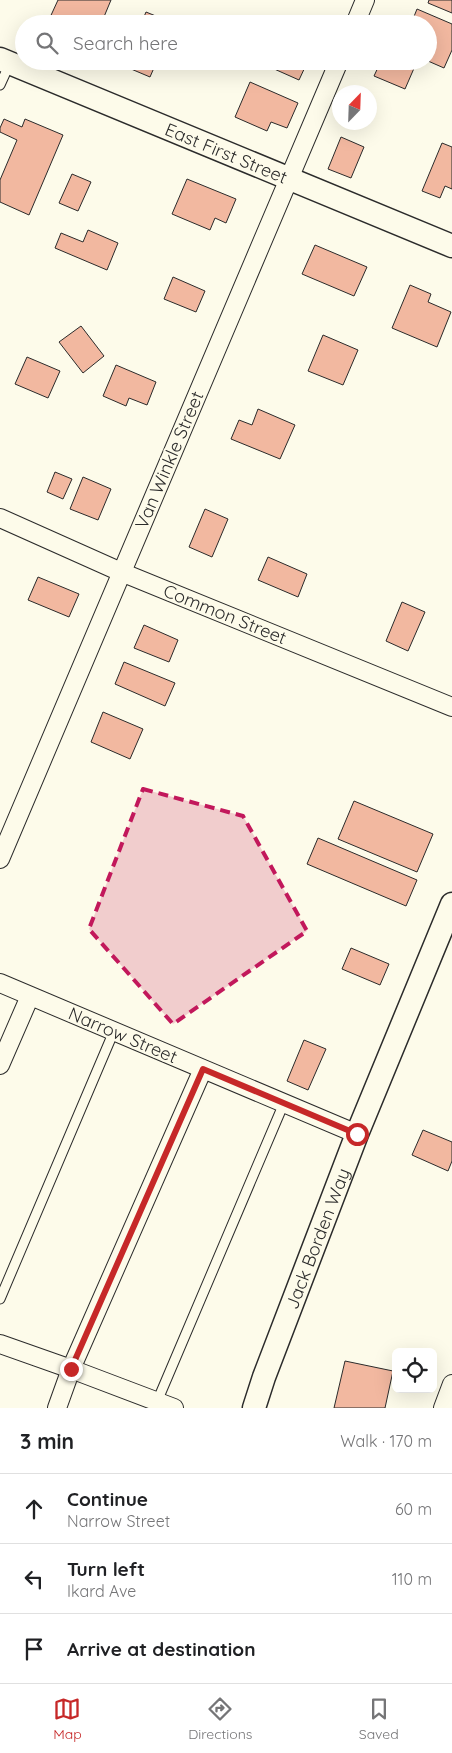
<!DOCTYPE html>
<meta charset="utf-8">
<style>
:root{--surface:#fff;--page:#f6f6f6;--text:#202124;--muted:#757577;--line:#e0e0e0;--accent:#c62828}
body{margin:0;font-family:Quicksand,sans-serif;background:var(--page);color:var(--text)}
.controls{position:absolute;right:15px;bottom:15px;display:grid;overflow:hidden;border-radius:8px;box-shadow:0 5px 20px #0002}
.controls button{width:45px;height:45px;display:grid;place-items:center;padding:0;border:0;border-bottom:1px solid var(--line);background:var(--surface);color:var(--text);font:25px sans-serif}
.compass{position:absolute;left:332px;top:85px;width:45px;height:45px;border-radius:50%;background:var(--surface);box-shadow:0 5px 20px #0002;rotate:23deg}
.stop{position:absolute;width:15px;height:15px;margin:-11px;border:4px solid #c62828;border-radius:50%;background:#fff}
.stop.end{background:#c62828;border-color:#fff;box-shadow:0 1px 5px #0008}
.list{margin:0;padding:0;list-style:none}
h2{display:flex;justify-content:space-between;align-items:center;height:65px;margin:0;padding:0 20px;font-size:21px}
h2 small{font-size:16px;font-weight:400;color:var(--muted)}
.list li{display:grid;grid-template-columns:32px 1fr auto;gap:15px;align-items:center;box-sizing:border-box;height:70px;padding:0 20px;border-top:1px solid var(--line)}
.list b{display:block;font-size:19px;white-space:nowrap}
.list p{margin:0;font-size:16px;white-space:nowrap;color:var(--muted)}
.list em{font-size:16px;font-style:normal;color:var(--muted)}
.icon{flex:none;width:28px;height:28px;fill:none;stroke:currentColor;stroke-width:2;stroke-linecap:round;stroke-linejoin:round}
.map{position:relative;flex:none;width:452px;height:1408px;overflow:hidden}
.search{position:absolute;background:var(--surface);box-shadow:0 5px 20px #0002;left:15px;right:15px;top:15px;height:55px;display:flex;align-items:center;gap:12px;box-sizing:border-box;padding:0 18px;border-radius:28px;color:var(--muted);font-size:19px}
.sheet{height:275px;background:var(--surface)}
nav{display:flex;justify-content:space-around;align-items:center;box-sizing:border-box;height:70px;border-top:1px solid var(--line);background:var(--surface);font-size:14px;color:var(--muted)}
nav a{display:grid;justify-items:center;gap:2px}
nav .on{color:var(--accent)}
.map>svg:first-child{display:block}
.building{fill:#f2b8a0;stroke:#2b2b2b}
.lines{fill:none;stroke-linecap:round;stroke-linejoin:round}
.service-casing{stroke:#2b2b2b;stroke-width:11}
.minor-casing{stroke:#2b2b2b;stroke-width:20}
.tertiary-casing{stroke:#2b2b2b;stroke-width:25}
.service{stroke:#fdfbea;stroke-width:9}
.minor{stroke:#fdfbea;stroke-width:18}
.tertiary{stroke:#fdfbea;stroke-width:22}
.route{stroke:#c62828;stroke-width:6}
.marked{fill:#c2185b;fill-opacity:0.2;stroke:#c2185b;stroke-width:4;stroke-dasharray:10 6;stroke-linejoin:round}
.labels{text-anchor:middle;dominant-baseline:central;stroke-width:4;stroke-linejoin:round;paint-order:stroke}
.street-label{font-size:18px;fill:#2b2b2b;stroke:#fdfbea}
</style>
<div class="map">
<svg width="452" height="1408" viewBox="0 0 452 1408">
<rect width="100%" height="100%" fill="#fdfbea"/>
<path class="building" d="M58,0H111L101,24H94L76,16L73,24H47Z
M429,0H452V13L428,3Z
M417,9L452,24V50L444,68L428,61V24H411Z
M146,12L173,23V24H141Z
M125,61H157L150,77L124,66Z
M274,61H298L306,65L299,80L272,68Z
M381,61H403L415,66L405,89L374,76Z
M250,82L298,103L287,128L271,122L267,131L235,117Z
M4,119L22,127L25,119L63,135L29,215L0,202V180L17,140L0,132V128Z
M341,137L364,147L351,178L328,169Z
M442,143L452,147V189L445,186L440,198L422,191Z
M72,174L91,182L78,211L59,203Z
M187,179L236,199L226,223L215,218L210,230L172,214Z
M88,230L118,243L107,270L55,248L61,233L83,242Z
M315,245L367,267L354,296L302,274Z
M173,277L205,291L196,312L164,299Z
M410,285L431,294L428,302L451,312L437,347L392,328Z
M81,326L104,356L83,373L59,342Z
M323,335L358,350L343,385L308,371Z
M27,357L60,371L48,398L15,384Z
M116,365L156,382L147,405L129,398L126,406L103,396Z
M258,409L295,425L280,459L231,439L239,420L252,425Z
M55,472L72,479L63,499L47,492Z
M83,477L111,489L98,520L70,509Z
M205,509L228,519L212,557L189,547Z
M268,557L307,574L298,597L258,580Z
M38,577L79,594L69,617L28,600Z
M402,602L425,612L408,651L386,641Z
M144,625L178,640L169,662L134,648Z
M124,662L175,683L165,706L115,684Z
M103,712L143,729L130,759L91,742Z
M354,801L433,834L417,872L338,839Z
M318,838L417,880L406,906L307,864Z
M351,948L389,964L380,985L342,969Z
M304,1040L326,1049L308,1090L287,1081Z
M423,1130L452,1142V1161L448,1171L412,1155Z
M345,1361L393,1371L385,1408H334Z"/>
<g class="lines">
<g class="service-casing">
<path id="service" d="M0,85L10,63
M0,1299L114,1031
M156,1404L284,1103"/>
</g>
<g class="minor-casing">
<path id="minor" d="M355,24L365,0
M0,518L121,572L452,707
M0,859L339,61
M0,983L357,1134
M0,1065L30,996
M0,1344L71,1369L174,1408
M57,1408L71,1369L203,1069
M443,1408L452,1384"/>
</g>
<g class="tertiary-casing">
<g id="tertiary">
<path id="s1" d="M0,59L452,246"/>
<path id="s2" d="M254,1408L264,1377L357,1134L452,904"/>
</g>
</g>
<use href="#service" class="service"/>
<use href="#minor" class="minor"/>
<use href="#tertiary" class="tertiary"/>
</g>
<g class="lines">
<path class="route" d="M71,1369L203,1069L357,1134"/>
</g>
<path class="marked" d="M143,789L243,816L307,931L173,1024L89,929Z"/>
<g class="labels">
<g class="street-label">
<text stroke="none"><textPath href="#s1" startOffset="245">East First Street</textPath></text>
<text transform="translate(169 460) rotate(-67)">Van Winkle Street</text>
<text transform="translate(225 614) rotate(22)">Common Street</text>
<text transform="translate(123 1035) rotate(23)">Narrow Street</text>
<text stroke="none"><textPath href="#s2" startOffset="181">Jack Borden Way</textPath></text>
</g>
</g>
</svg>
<div class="controls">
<button><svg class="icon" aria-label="locate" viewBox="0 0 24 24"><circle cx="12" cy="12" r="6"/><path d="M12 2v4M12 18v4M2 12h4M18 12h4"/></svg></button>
</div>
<svg class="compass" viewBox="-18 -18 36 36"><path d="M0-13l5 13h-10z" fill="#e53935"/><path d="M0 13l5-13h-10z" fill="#757577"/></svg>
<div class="stop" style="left:357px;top:1134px"></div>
<div class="stop end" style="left:71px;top:1369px"></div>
<div class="search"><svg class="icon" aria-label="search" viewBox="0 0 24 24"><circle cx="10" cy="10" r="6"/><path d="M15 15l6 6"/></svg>Search here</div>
</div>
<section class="sheet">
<h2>3 min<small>Walk · 170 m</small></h2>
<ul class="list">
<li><svg class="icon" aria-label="ahead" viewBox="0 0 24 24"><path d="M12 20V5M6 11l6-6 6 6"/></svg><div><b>Continue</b><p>Narrow Street</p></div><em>60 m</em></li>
<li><svg class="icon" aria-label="left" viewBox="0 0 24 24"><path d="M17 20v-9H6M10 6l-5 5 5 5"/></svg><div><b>Turn left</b><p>Ikard Ave</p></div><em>110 m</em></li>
<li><svg class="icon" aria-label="arrive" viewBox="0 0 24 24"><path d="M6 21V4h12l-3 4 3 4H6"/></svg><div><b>Arrive at destination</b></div></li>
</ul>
</section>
<nav>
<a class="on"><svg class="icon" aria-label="map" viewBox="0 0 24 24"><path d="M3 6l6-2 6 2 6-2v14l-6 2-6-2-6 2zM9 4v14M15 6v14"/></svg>Map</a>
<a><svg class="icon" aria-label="directions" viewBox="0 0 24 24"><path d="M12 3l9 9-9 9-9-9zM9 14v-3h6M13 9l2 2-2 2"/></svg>Directions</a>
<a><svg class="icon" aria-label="saved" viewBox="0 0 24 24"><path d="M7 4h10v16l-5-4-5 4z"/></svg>Saved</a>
</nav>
